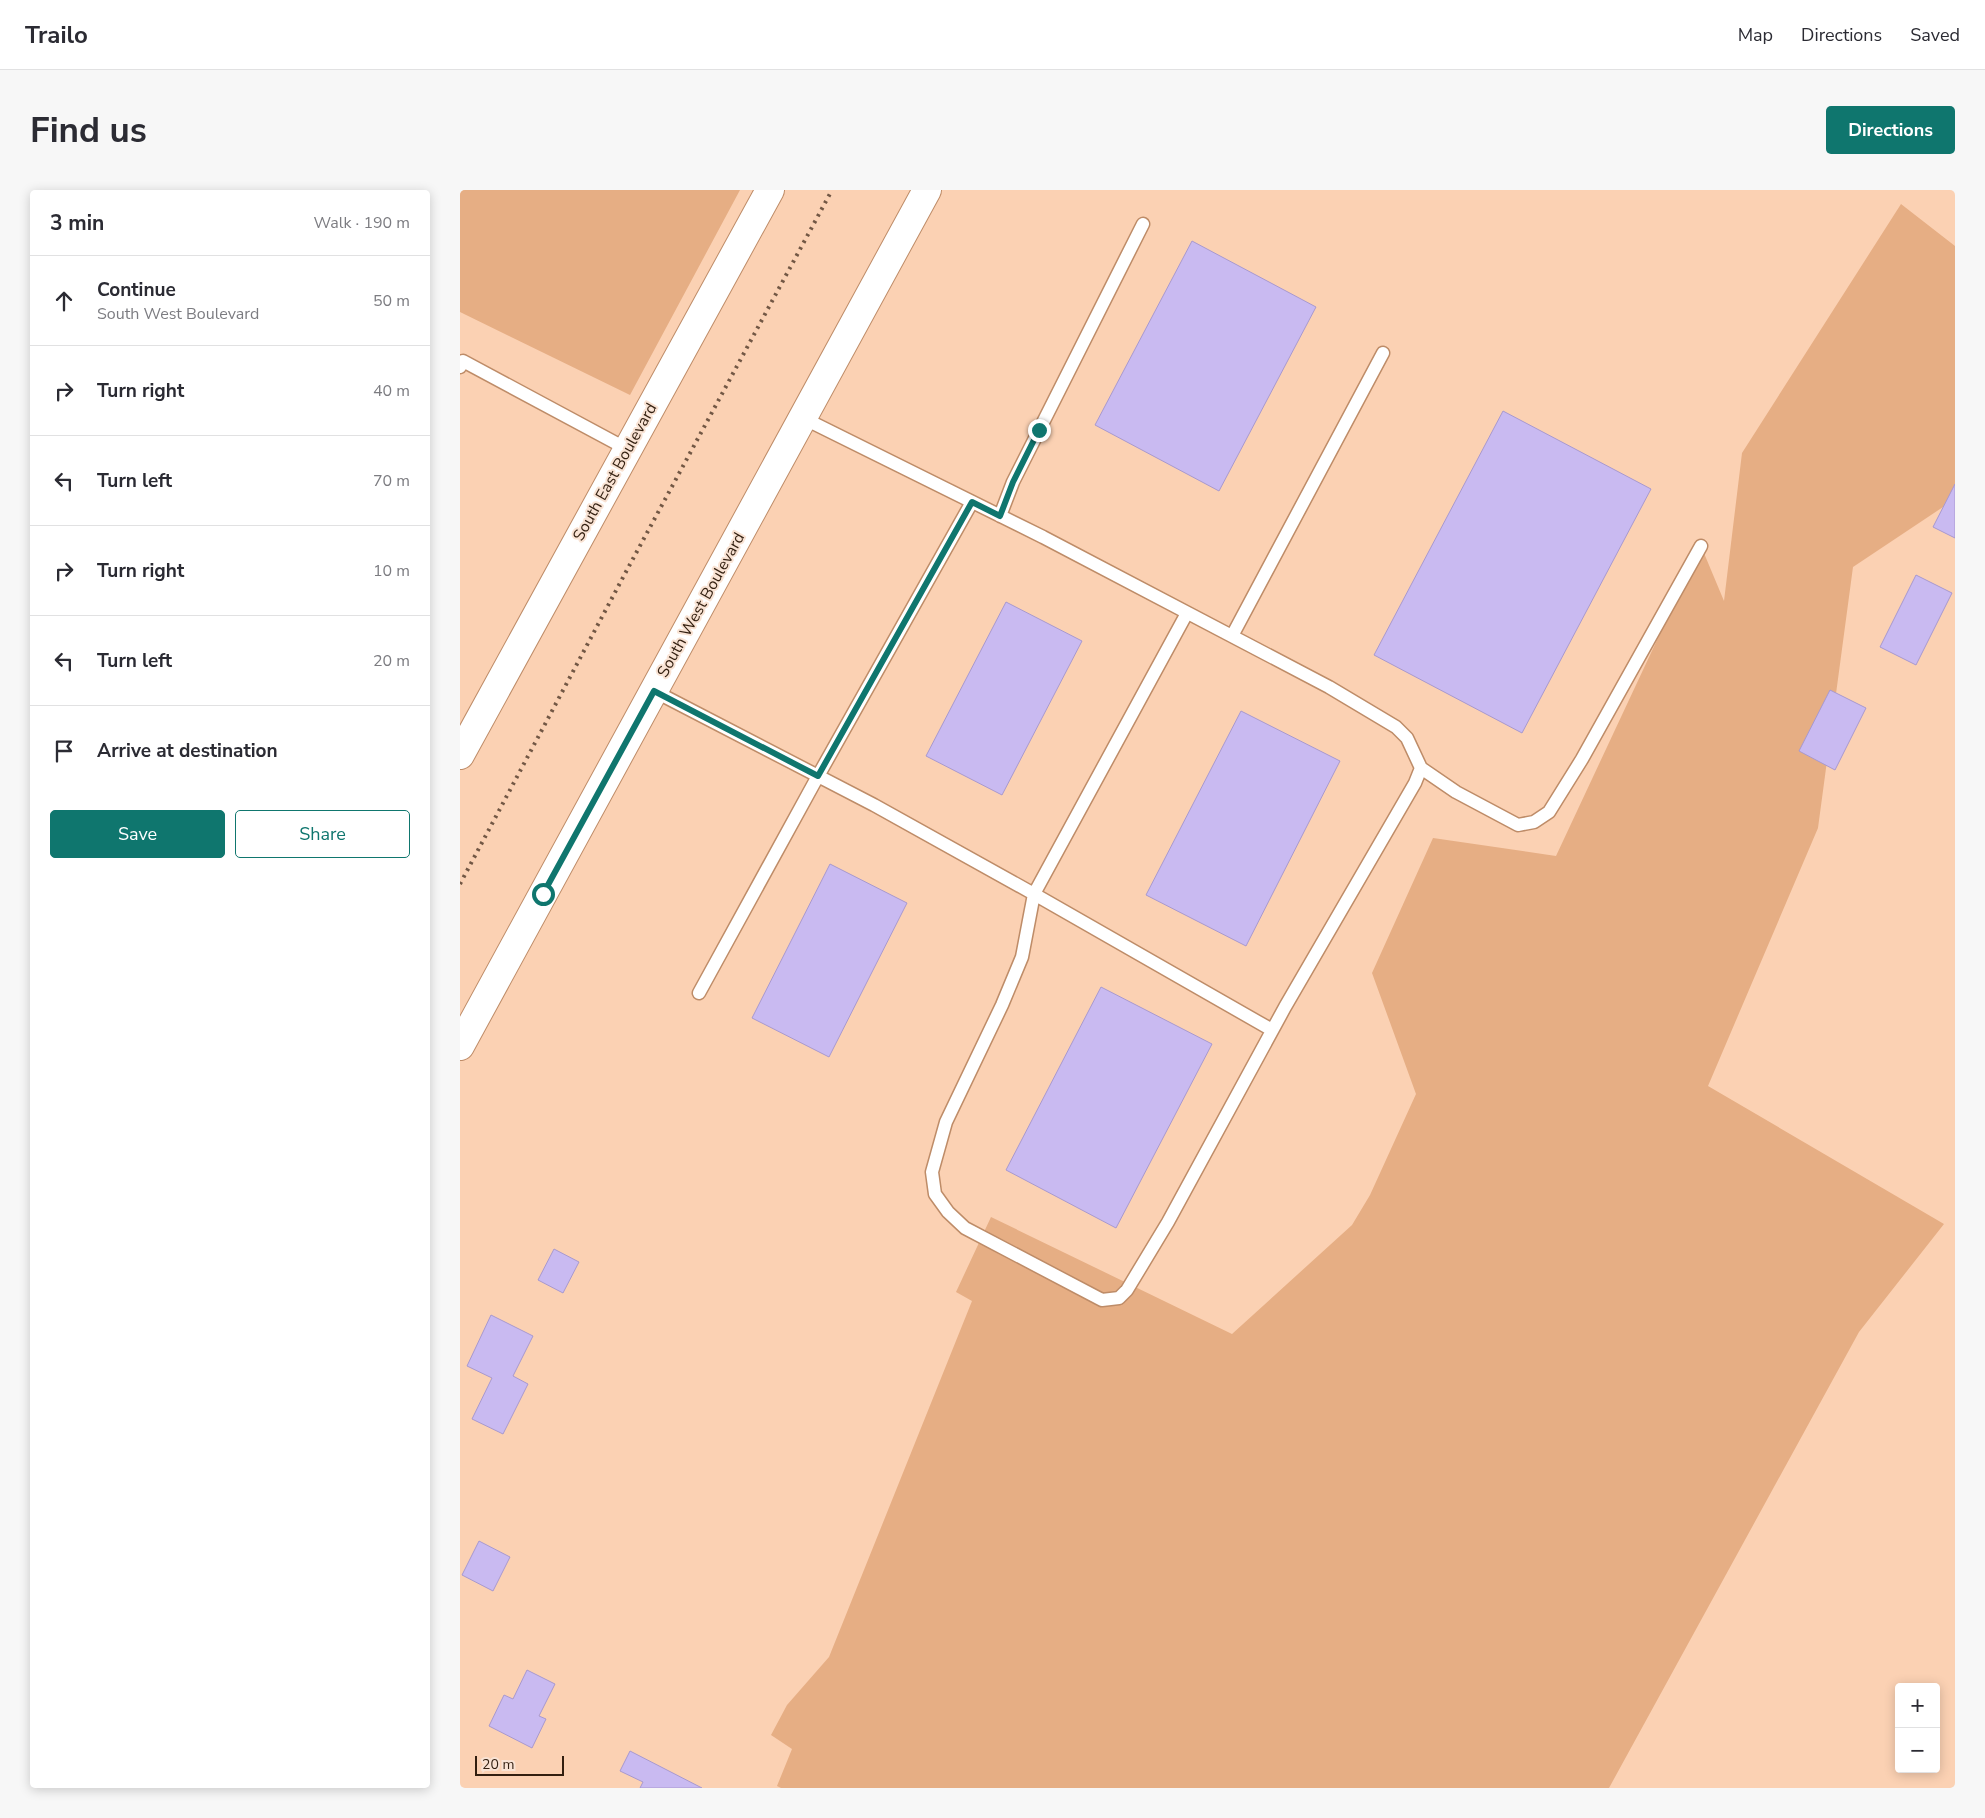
<!DOCTYPE html>
<meta charset="utf-8">
<style>
:root{--surface:#fff;--page:#f7f7f7;--text:#2b2b33;--muted:#7c7c81;--line:#e1e1e2;--accent:#0f766e}
body{margin:0;font-family:"Nunito Sans",sans-serif;background:var(--page);color:var(--text)}
.controls{position:absolute;right:15px;bottom:15px;display:grid;overflow:hidden;border-radius:5px;box-shadow:0 2px 12px #0003}
.controls button{width:45px;height:45px;display:grid;place-items:center;padding:0;border:0;border-bottom:1px solid var(--line);background:var(--surface);color:var(--text);font:25px sans-serif}
.scale{position:absolute;left:15px;bottom:12px;width:89px;box-sizing:border-box;padding-left:5px;border:2px solid #321f10;border-top:0;font-size:14px;line-height:18px;white-space:nowrap;color:#321f10;-webkit-text-stroke:4px #f9e3d4;paint-order:stroke}
.stop{position:absolute;width:15px;height:15px;margin:-11px;border:4px solid #0f766e;border-radius:50%;background:#fff}
.stop.end{background:#0f766e;border-color:#fff;box-shadow:0 1px 5px #0008}
.list{margin:0;padding:0;list-style:none}
h2{display:flex;justify-content:space-between;align-items:center;height:65px;margin:0;padding:0 20px;font-size:21px}
h2 small{font-size:16px;font-weight:400;color:var(--muted)}
.list li{display:grid;grid-template-columns:32px 1fr auto;gap:15px;align-items:center;box-sizing:border-box;height:90px;padding:0 20px;border-top:1px solid var(--line)}
.list b{display:block;font-size:19px;white-space:nowrap}
.list p{margin:0;font-size:16px;white-space:nowrap;color:var(--muted)}
.list em{font-size:16px;font-style:normal;color:var(--muted)}
.actions{display:flex;gap:10px;padding:15px 20px}
.actions a{flex:1;padding:11px 0;border:1px solid var(--accent);border-radius:5px;text-align:center;font-size:18px;color:var(--accent)}
.actions .main{background:var(--accent);color:#fff}
.icon{flex:none;width:28px;height:28px;fill:none;stroke:currentColor;stroke-width:2;stroke-linecap:round;stroke-linejoin:round}
.map{position:relative;flex:none;width:1495px;height:1598px;overflow:hidden;border-radius:5px}
header{display:flex;align-items:center;gap:30px;box-sizing:border-box;height:70px;padding:0 25px;background:var(--surface);border-bottom:1px solid var(--line)}
header strong{font-size:24px}
nav{display:flex;gap:28px;margin-inline-start:auto;font-size:18px}
.intro{display:flex;align-items:center;justify-content:space-between;box-sizing:border-box;height:120px;padding:0 30px}
h1{margin:0;font-size:35px}
.button{padding:12px 22px;border-radius:5px;background:var(--accent);color:#fff;font-size:18px;font-weight:700}
main{display:flex;gap:30px;padding:0 30px}
aside{flex:1;background:var(--surface);border-radius:5px;box-shadow:0 2px 12px #0003}
.map>svg:first-child{display:block}
.green{fill:#e6ae84}
.building{fill:#c9baf1;stroke:#a899ce}
.lines{fill:none;stroke-linecap:round;stroke-linejoin:round}
.service-casing{stroke:#be8c68;stroke-width:15}
.secondary-casing{stroke:#be8c68;stroke-width:30}
.service{stroke:#fff;stroke-width:12}
.secondary{stroke:#fff;stroke-width:28}
.rail{stroke:#725744;stroke-width:4;stroke-dasharray:2.5 5;stroke-linecap:butt}
.route{stroke:#0f766e;stroke-width:6}
.labels{text-anchor:middle;dominant-baseline:central;stroke-width:4;stroke-linejoin:round;paint-order:stroke}
.street-label{font-size:16px;fill:#321f10;stroke:#f9e3d4}
</style>
<header>
<strong>Trailo</strong>
<nav><a>Map</a><a>Directions</a><a>Saved</a></nav>
</header>
<div class="intro"><h1>Find us</h1><a class="button">Directions</a></div>
<main>
<aside>
<h2>3 min<small>Walk · 190 m</small></h2>
<ul class="list">
<li><svg class="icon" aria-label="ahead" viewBox="0 0 24 24"><path d="M12 20V5M6 11l6-6 6 6"/></svg><div><b>Continue</b><p>South West Boulevard</p></div><em>50 m</em></li>
<li><svg class="icon" aria-label="right" viewBox="0 0 24 24"><path d="M7 20v-9h11M14 6l5 5-5 5"/></svg><div><b>Turn right</b></div><em>40 m</em></li>
<li><svg class="icon" aria-label="left" viewBox="0 0 24 24"><path d="M17 20v-9H6M10 6l-5 5 5 5"/></svg><div><b>Turn left</b></div><em>70 m</em></li>
<li><svg class="icon" aria-label="right" viewBox="0 0 24 24"><path d="M7 20v-9h11M14 6l5 5-5 5"/></svg><div><b>Turn right</b></div><em>10 m</em></li>
<li><svg class="icon" aria-label="left" viewBox="0 0 24 24"><path d="M17 20v-9H6M10 6l-5 5 5 5"/></svg><div><b>Turn left</b></div><em>20 m</em></li>
<li><svg class="icon" aria-label="arrive" viewBox="0 0 24 24"><path d="M6 21V4h12l-3 4 3 4H6"/></svg><div><b>Arrive at destination</b></div></li>
</ul>
<div class="actions"><a class="main">Save</a><a>Share</a></div>
</aside>
<div class="map">
<svg width="1495" height="1598" viewBox="0 0 1495 1598">
<rect width="100%" height="100%" fill="#fbd1b3"/>
<path class="green" d="M0,0H280L170,205L0,122Z
M1441,14L1495,56V309L1393,377L1358,638L1248,896L1484,1034L1399,1142L1149,1598H321L317,1596L332,1559L311,1545L327,1515L369,1467L512,1111L496,1102L531,1027L772,1144L892,1035L910,1005L956,904L912,783L973,648L1096,666L1241,356L1264,411L1282,263Z"/>
<path class="building" d="M732,51L856,117L759,301L635,235Z
M1043,221L1191,299L1062,543L914,465Z
M1495,294V348L1473,337Z
M1456,385L1492,403L1456,475L1420,457Z
M546,412L622,451L542,605L466,566Z
M1370,500L1406,518L1375,580L1339,561Z
M781,521L880,571L786,756L686,705Z
M370,674L447,713L369,867L292,828Z
M641,797L752,854L656,1038L546,980Z
M94,1059L119,1072L103,1103L78,1090Z
M31,1125L73,1146L53,1186L68,1194L43,1244L12,1229L32,1188L7,1176Z
M19,1351L50,1367L33,1401L2,1385Z
M67,1480L95,1494L79,1526L86,1529L72,1558L29,1536L44,1505L53,1509Z
M170,1561L242,1598H180L183,1592L160,1581Z"/>
<g class="lines">
<g class="service-casing">
<path id="service" d="M0,177L3,171L167,259
M343,228L583,347L869,497L936,537L947,548L961,578L955,593L825,817L708,1032L667,1100L659,1108L642,1110L505,1038L488,1022L475,1004L472,982L486,932L542,815L562,767L574,704L727,423
M540,326L553,292L683,34
M772,446L923,163
M194,501L414,615L574,704L812,840
M961,578L996,602L1058,635L1074,632L1089,622L1122,569L1241,356
M239,803L358,586L512,312"/>
</g>
<g class="secondary-casing">
<path id="secondary" d="M0,565L310,0
M0,856L467,0"/>
</g>
<use href="#service" class="service"/>
<use href="#secondary" class="secondary"/>
<path class="rail" d="M0,694L168,378L372,0"/>
</g>
<g class="lines">
<path class="route" d="M83,704L194,501L358,586L512,312L540,326L553,292L579,240"/>
</g>
<g class="labels">
<g class="street-label">
<text transform="translate(155 282) rotate(-61)">South East Boulevard</text>
<text transform="translate(241 415) rotate(-61)">South West Boulevard</text>
</g>
</g>
</svg>
<div class="controls">
<button>+</button>
<button>−</button>
</div>
<div class="scale">20 m</div>
<div class="stop" style="left:83px;top:704px"></div>
<div class="stop end" style="left:579px;top:240px"></div>
</div>
</main>
